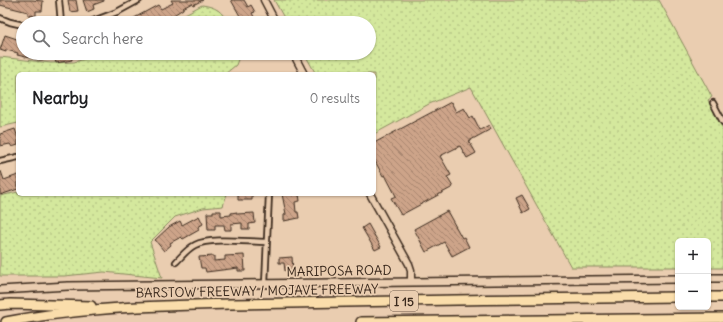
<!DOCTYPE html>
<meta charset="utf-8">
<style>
:root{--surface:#fff;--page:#f6f6f6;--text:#202124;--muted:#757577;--line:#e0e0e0}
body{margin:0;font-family:Delius,sans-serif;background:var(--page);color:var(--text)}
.controls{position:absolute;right:12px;bottom:12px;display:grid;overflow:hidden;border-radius:6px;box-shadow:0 1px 3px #0004}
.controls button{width:36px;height:36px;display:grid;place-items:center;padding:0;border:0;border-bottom:1px solid var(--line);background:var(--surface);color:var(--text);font:20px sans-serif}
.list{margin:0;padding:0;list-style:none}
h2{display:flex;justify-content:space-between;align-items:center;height:52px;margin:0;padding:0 16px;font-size:17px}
h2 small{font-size:13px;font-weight:400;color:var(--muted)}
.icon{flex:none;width:22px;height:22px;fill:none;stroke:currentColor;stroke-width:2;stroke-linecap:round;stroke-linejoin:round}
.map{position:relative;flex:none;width:723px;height:322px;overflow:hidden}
.search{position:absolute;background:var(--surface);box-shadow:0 1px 3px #0004;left:16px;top:16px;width:360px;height:44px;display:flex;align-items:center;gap:10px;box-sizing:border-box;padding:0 14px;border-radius:22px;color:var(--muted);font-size:15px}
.panel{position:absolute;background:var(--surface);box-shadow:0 1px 3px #0004;left:16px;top:72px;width:360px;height:124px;border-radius:6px}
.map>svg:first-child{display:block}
.green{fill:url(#green-dots);stroke:#88895e}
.building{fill:url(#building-back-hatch);stroke:#3b2a1e}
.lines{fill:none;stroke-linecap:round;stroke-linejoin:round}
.minor-casing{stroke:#3b2a1e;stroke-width:8}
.tertiary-casing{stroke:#3b2a1e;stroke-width:9}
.secondary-casing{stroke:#3b2a1e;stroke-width:10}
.motorway-casing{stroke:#3b2a1e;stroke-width:12}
.minor{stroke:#eacdb0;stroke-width:4.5}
.tertiary{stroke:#eacdb0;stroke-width:6}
.secondary{stroke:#eacdb0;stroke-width:7}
.motorway{stroke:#faddab;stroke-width:9}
.labels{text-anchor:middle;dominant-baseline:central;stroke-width:3.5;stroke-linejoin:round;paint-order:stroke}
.shield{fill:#eacdb0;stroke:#705b4a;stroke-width:1}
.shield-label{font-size:12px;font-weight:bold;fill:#3b2a1e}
.street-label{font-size:13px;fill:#3b2a1e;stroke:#eacdb0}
</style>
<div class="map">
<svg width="723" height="322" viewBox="0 0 723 322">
<defs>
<pattern id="green-dots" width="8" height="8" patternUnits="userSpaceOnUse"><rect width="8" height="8" fill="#d4e89d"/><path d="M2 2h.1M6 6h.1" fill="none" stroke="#b7c787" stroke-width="1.8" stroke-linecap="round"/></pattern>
<pattern id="building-back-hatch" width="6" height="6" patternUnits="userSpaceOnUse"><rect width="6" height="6" fill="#cda489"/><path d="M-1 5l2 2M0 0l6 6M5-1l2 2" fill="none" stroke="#a8866f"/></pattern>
</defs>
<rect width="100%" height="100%" fill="#eacdb0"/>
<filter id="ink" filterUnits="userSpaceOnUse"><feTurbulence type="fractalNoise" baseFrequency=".025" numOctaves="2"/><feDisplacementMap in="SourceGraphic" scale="8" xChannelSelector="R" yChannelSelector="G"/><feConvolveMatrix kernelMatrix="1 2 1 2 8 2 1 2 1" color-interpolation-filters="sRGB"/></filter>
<g filter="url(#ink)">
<path class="green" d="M274,0H659L712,97L708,100L723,129V268H708V241H678V267H571L471,87L429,104L374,134V74H316L304,53H369V23H287Z
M202,5C216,7 222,11 228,23H168Z
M107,53H240V54L236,65L225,74H18V123L0,127V57L51,63L74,62Z
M18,192V194H227L223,206L203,208L175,217L150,242L162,278L104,272L64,276H0V196Z"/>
<path class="building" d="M0,0H32L43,1L42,11H36V16L28,15V12L0,5Z
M68,0H76L78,11L70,12Z
M83,0H104V1L93,5L94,9L87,12Z
M171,0H203L193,5L192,3L183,8V9L161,23H125L158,5L161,9L173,3Z
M231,0H244L248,7L251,5L255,12L252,13L257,23H244Z
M5,35L23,41V53H71L72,60L56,63L55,59L39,60L17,55L18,53L6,50V52L0,50Z
M451,102L456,112L464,108L470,118L473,116L480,130L489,125L491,129L469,141L476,153L467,158L460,146L440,156L451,175L447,177L453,187L401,215L391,198L396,196L385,175L383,176L375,161L374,162V143Z
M15,129L18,138V145L12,147L10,144L0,146V134Z
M1,171L4,180L18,175V189L0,195V172Z
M238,194H252V200H238Z
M282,194H299L300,201L295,202L296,212H298L299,218L284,221V215L286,214Z
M522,195L530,209L523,213L516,198Z
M213,211H221V216L231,215V213L237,212V214L254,213L255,223L249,224V229H242V223L231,224V230H225L224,225H215V230H208L207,213H213Z
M447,211L462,238L464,237L469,247L452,256L444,242L426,252L414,229Z
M199,216L203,224L198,227L199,230L183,239L181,237L170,243L171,245L164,251L155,240L169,227L180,221L182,225Z
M368,224L381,247L375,250L362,228Z
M244,255L245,271H238V268L206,272L205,268H201L199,257L214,256V261L225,260V256Z
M292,257L293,271H285L284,263H279V258Z"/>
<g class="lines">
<g class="minor-casing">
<path id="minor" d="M59,0L61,23
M0,18L10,22L23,25
M88,23L117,12L139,0
M713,103L723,122
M0,161L18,157
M176,262C182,256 187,249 195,245C210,237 248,242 266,242
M265,284L269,194"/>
</g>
<g class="tertiary-casing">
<path id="tertiary" d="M264,0L276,23
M293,53L304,74
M370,194L409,264L411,270V282"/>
</g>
<g class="secondary-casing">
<path id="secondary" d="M708,278H723
M0,290L68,286L678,279"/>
</g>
<g class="motorway-casing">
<path id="motorway" d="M708,297H723
M0,305L10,304L91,306
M6,322C99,304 194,305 289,303C419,300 548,299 678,297
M361,322L723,318"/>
</g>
<use href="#minor" class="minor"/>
<use href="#tertiary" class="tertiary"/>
<use href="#secondary" class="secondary"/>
<use href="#motorway" class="motorway"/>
</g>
</g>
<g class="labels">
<rect class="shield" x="390" y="291" width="28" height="20" rx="3"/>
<g class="shield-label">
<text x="404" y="301">I 15</text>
</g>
<g class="street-label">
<text transform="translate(339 271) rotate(-1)">MARIPOSA ROAD</text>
<text transform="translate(257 291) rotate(-1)">BARSTOW FREEWAY / MOJAVE FREEWAY</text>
</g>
</g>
</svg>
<div class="controls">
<button>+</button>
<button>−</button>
</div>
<div class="search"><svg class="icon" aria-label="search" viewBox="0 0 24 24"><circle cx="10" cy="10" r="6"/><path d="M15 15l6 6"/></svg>Search here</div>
<section class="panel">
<h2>Nearby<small>0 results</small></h2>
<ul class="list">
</ul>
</section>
</div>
